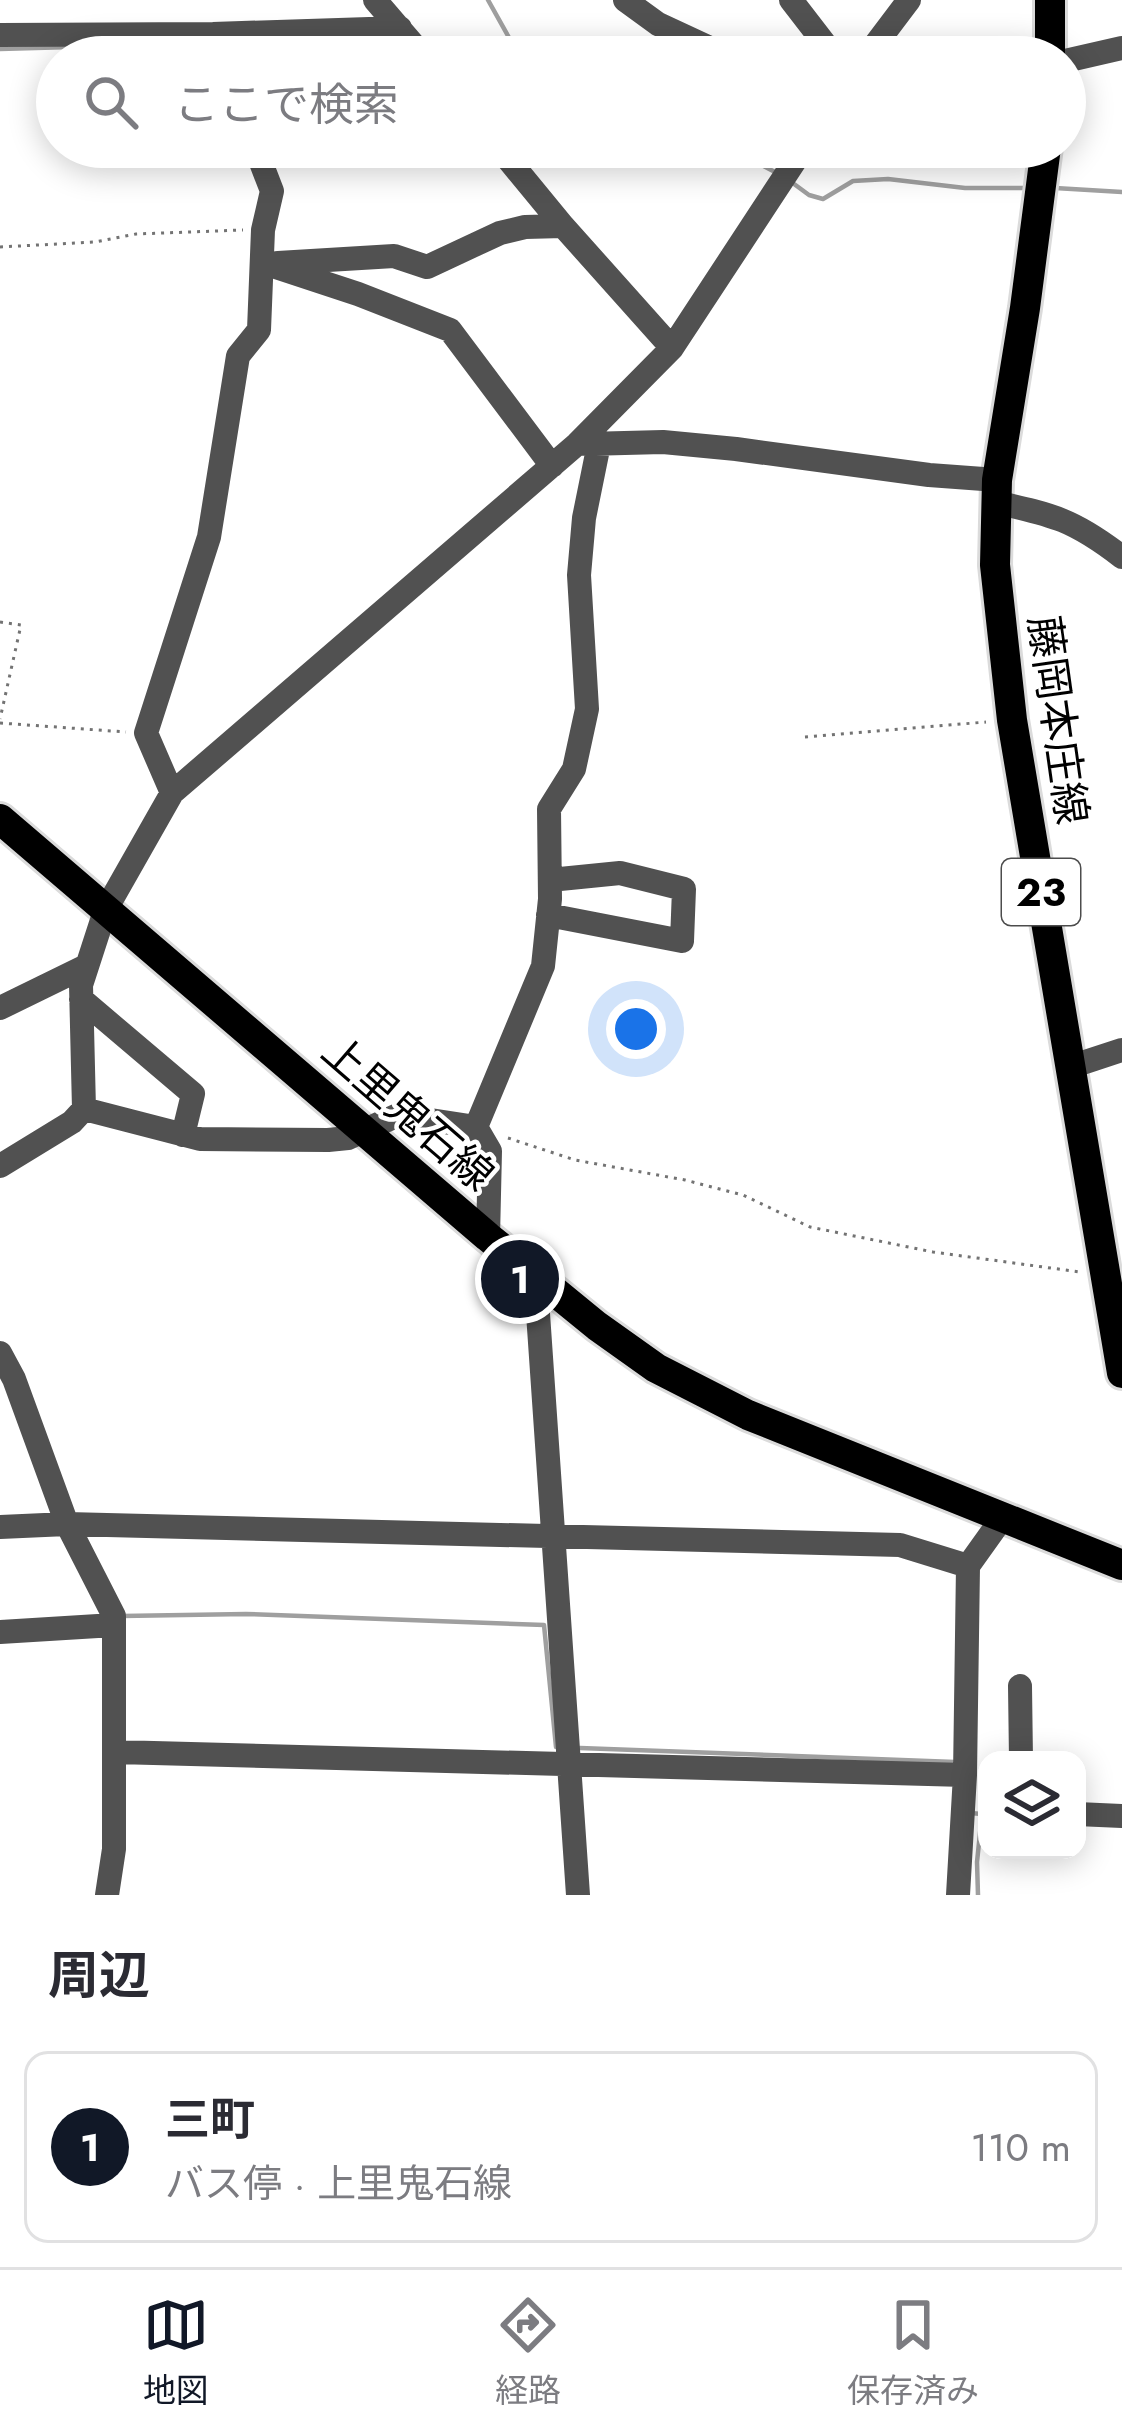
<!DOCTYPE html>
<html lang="ja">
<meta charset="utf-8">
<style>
:root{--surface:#fff;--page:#f7f7f7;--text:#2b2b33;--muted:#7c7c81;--line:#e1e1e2;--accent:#111827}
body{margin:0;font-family:Jost,"Noto Sans JP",sans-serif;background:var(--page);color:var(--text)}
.controls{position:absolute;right:36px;bottom:36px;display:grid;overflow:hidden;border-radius:24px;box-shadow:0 6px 30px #0003}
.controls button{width:108px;height:108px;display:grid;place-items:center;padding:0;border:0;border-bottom:3px solid var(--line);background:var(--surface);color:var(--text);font:60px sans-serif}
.you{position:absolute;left:636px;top:1029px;width:42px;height:42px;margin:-30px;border:9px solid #fff;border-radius:50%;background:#1a73e8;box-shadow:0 0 0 18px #1a73e833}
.badge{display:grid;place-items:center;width:78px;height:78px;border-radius:50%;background:var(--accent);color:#fff;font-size:39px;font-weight:700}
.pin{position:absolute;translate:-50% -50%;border:6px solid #fff;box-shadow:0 3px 12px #0006}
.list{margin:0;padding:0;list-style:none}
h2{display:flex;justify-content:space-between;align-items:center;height:156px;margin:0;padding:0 48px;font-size:51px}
h2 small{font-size:39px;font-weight:400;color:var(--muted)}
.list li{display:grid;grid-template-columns:78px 1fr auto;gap:36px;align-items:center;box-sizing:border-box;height:192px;margin:0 24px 24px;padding:0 24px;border:3px solid var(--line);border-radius:24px}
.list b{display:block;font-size:45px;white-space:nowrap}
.list p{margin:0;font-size:39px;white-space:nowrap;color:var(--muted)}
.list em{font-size:39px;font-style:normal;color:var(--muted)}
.icon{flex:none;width:66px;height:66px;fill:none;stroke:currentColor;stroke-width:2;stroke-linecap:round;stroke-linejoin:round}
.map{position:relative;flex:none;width:1122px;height:1895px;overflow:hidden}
.search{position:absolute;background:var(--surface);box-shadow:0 6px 30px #0003;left:36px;right:36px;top:36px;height:132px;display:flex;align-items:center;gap:30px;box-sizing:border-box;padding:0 42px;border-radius:66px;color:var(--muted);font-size:45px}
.sheet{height:372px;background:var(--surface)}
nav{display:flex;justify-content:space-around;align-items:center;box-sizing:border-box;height:168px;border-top:3px solid var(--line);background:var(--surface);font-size:33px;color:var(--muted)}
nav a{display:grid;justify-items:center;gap:6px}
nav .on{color:var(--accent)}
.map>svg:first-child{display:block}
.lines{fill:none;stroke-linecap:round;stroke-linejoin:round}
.stream{stroke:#9f9f9f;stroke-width:4.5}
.major-casing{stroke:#dbdbdb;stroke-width:36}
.path{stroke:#737373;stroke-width:3;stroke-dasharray:3 6;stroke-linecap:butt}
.minor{stroke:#515151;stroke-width:24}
.major{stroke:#000;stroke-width:30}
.labels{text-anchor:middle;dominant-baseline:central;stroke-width:9;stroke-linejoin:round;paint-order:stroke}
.shield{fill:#fff;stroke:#4c4c4c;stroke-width:3}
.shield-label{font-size:39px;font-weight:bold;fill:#000}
.street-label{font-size:42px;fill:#000;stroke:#fff}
</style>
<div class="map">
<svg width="1122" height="1895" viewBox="0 0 1122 1895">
<rect width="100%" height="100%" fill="#fff"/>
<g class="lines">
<path class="stream" d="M488,0L517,52L527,57
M294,43L395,45L404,57
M0,49L72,47
M727,147L775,172
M790,181L809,195L823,199L853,181L888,179L965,188H1026
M1055,188L1122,192
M122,1616L246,1614L544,1625L556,1747
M580,1748L955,1762V1765
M970,1813L982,1814L987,1810
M978,1895L977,1862L982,1814"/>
<g class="major-casing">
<path id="major" d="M1050,0V57
M1046,147L1025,308L997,480L995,565L1012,720L1122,1373
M0,819L488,1237L597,1326L656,1368L748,1415L1122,1565"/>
</g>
<path class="path" d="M0,247L95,242L136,234L243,230
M0,622L21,625L0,719
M0,723L126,732
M805,737L986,722
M508,1138L575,1160L685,1180L743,1195L810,1227L933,1252L1080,1272"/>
<path class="minor" d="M375,0L424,57
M625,0L658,24L729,57
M791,0L835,57
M213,34L221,57
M0,35L213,34L400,28
M866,57L909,0
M1065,61L1122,48
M498,147L563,226L672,348
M264,263L358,294L450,330L552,466
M278,263L394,256L427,267L500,233L525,227L563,226
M586,444L663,442L736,449L929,475L997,480
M995,502C1054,515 1074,520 1122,557
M172,793L146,733L209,537L238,356L259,330L263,230L272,191L255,147
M548,915L682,941L684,889L620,873L550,880
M81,999L193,1094L183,1135
M0,1008L86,966
M1070,1067L1122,1050
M84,1109L200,1139L328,1140L348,1138L398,1115L476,1127
M0,1166L72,1122L84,1109L81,985L105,911L172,793L577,444L672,348L804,147
M488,1237L490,1151L476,1127L543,966L550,899L549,809L574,769L587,709L579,575L584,518L599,444
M540,1281L537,1299L578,1895
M0,1353L14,1379L67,1524L114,1616V1849L107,1895
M0,1527L67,1524L900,1545L968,1566L1003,1517
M0,1632L114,1625
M1020,1686L1021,1760
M116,1752L965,1775
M1077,1814L1122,1816
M958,1895L965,1775L968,1566"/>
<use href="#major" class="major"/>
</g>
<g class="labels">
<rect class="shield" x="1002" y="859" width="78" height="66" rx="9"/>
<g class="shield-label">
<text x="1041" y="892">23</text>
</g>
<g class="street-label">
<text transform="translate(1058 720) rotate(82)">藤岡本庄線</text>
<text transform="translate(408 1113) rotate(41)">上里鬼石線</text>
</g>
</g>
</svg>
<div class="controls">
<button><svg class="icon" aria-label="layers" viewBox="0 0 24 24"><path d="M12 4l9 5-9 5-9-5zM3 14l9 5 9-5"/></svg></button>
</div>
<div class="you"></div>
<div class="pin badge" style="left:520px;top:1279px">1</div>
<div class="search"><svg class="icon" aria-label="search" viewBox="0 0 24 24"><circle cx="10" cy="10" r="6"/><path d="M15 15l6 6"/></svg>ここで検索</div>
</div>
<section class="sheet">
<h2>周辺<small></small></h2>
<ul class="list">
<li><span class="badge">1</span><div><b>三町</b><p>バス停 · 上里鬼石線</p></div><em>110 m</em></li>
</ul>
</section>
<nav>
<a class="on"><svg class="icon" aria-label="map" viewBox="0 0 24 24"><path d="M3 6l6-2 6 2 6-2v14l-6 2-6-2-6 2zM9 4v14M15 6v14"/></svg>地図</a>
<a><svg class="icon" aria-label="directions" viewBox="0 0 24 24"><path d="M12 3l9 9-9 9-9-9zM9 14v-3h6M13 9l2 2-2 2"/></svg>経路</a>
<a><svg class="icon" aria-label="saved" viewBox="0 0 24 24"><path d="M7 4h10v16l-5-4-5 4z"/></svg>保存済み</a>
</nav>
